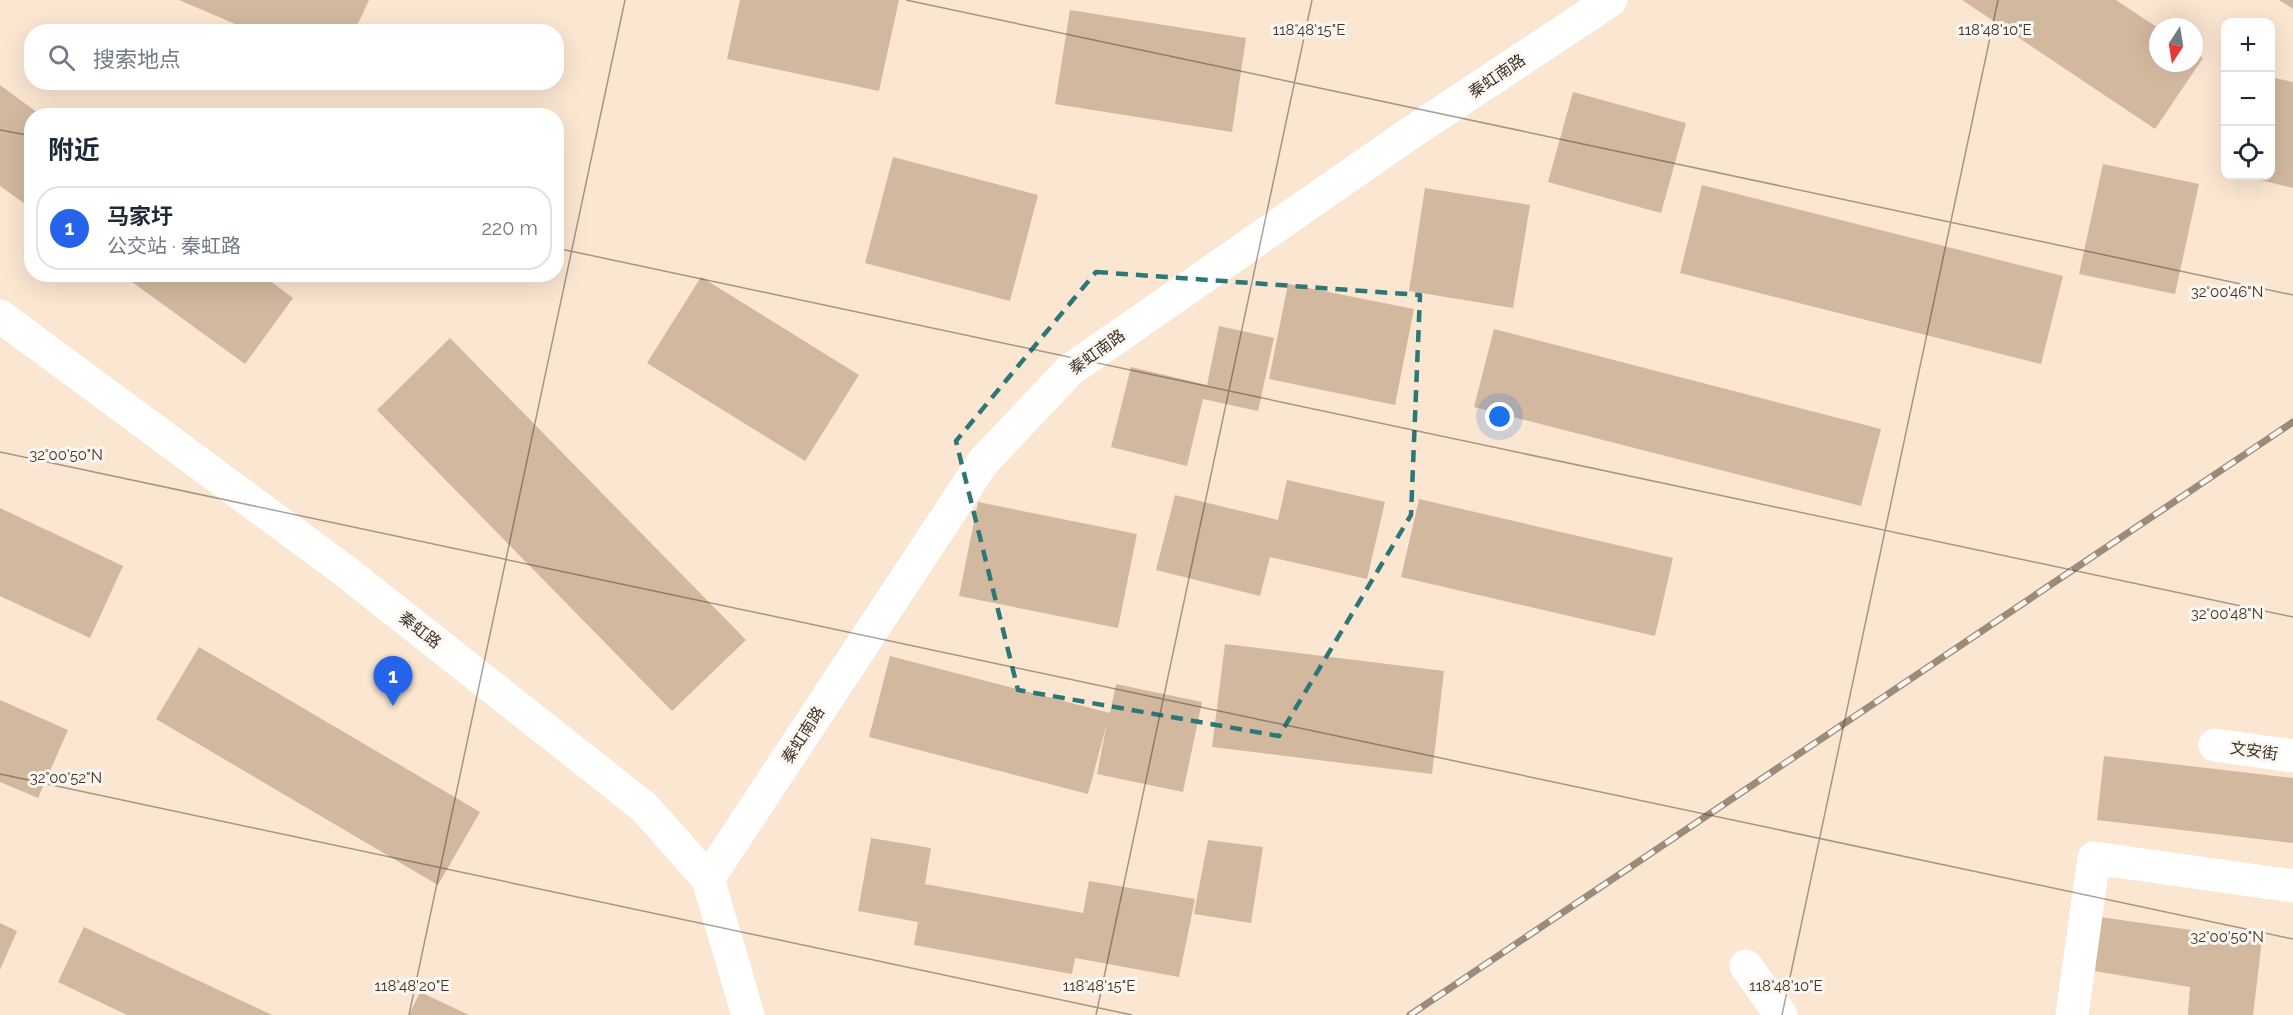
<!DOCTYPE html>
<html lang="zh">
<meta charset="utf-8">
<style>
:root{--surface:#fff;--page:#f2f2f3;--text:#1f2937;--muted:#747a83;--line:#e0e1e3;--accent:#2563eb}
body{margin:0;font-family:Raleway,"Noto Sans SC",sans-serif;background:var(--page);color:var(--text)}
.controls{position:absolute;right:18px;top:18px;display:grid;overflow:hidden;border-radius:12px;box-shadow:0 6px 24px #0002}
.controls button{width:54px;height:54px;display:grid;place-items:center;padding:0;border:0;border-bottom:2px solid var(--line);background:var(--surface);color:var(--text);font:30px sans-serif}
.compass{position:absolute;left:2149px;top:18px;width:54px;height:54px;border-radius:50%;background:var(--surface);box-shadow:0 6px 24px #0002;rotate:192deg}
.you{position:absolute;left:1500px;top:417px;width:21px;height:21px;margin:-15px;border:4px solid #fff;border-radius:50%;background:#1a73e8;box-shadow:0 0 0 9px #1a73e833}
.badge{display:grid;place-items:center;width:39px;height:39px;border-radius:50%;background:var(--accent);color:#fff;font-size:20px;font-weight:700}
.pin{position:absolute;translate:-50% -50px;filter:drop-shadow(0 2px 3px #0008)}
.pin::after{content:'';position:absolute;top:32px;width:21px;height:18px;background:inherit;clip-path:polygon(0 0,100% 0,50% 100%)}
.list{margin:0;padding:0;list-style:none}
h2{display:flex;justify-content:space-between;align-items:center;height:78px;margin:0;padding:0 24px;font-size:26px}
h2 small{font-size:20px;font-weight:400;color:var(--muted)}
.list li{display:grid;grid-template-columns:39px 1fr auto;gap:18px;align-items:center;box-sizing:border-box;height:84px;margin:0 12px 12px;padding:0 12px;border:2px solid var(--line);border-radius:24px}
.list b{display:block;font-size:22px;white-space:nowrap}
.list p{margin:0;font-size:20px;white-space:nowrap;color:var(--muted)}
.list em{font-size:20px;font-style:normal;color:var(--muted)}
.icon{flex:none;width:33px;height:33px;fill:none;stroke:currentColor;stroke-width:2;stroke-linecap:round;stroke-linejoin:round}
.map{position:relative;flex:none;width:2293px;height:1015px;overflow:hidden}
.search{position:absolute;background:var(--surface);box-shadow:0 6px 24px #0002;left:24px;top:24px;width:540px;height:66px;display:flex;align-items:center;gap:15px;box-sizing:border-box;padding:0 21px;border-radius:24px;color:var(--muted);font-size:22px}
.panel{position:absolute;background:var(--surface);box-shadow:0 6px 24px #0002;left:24px;top:108px;width:540px;height:174px;border-radius:24px}
.map>svg:first-child{display:block}
.building{fill:#d2b89f}
.lines{fill:none;stroke-linecap:round;stroke-linejoin:round}
.minor{stroke:#fff;stroke-width:33}
.rail-casing{stroke:#9a8b7b;stroke-width:7}
.rail{stroke:#fcf6f1;stroke-width:4.5;stroke-dasharray:14;stroke-linecap:butt}
.marked{fill:none;stroke:#2d7776;stroke-width:4.5;stroke-dasharray:12 8;stroke-linejoin:round}
.ticks{fill:none;stroke:#3e3429;stroke-width:1.5;stroke-opacity:0.45}
.labels{text-anchor:middle;dominant-baseline:central;stroke-width:6;stroke-linejoin:round;paint-order:stroke}
.street-label{font-size:16px;fill:#3e3429;stroke:#fcf6f1}
.ticks-label{font-size:15px;text-anchor:middle;fill:#3e3429;stroke:#fcf6f1;stroke-width:6;stroke-linejoin:round;paint-order:stroke}
</style>
<div class="map">
<svg width="2293" height="1015" viewBox="0 0 2293 1015">
<rect width="100%" height="100%" fill="#fbe6d1"/>
<path class="building" d="M179,0H369L354,32H254Z
M740,0H899L879,91L727,59Z
M1962,0H2116L2158,28V63H2194V52L2203,58L2155,129Z
M2279,0H2293V9Z
M1070,10L1246,38L1232,132L1055,104Z
M2270,77L2293,82V188L2243,176H2270Z
M0,85L42,116H32V209L0,186Z
M1573,92L1686,123L1661,213L1548,182Z
M893,157L1038,195L1010,301L865,263Z
M2103,164L2199,184L2175,294L2079,274Z
M1702,185L2063,276L2041,364L1680,273Z
M1425,188L1530,205L1513,308L1409,291Z
M121,274H261L293,298L245,364Z
M701,277L859,375L805,461L647,363Z
M1288,284L1414,309L1395,405L1269,379Z
M1219,326L1274,338L1258,411L1203,399L1187,466L1111,447L1131,367L1207,385Z
M1494,329L1881,429L1861,506L1474,407Z
M450,338L746,640L672,711L377,410Z
M1287,480L1385,502L1367,579L1270,557L1260,596L1156,570L1175,495L1278,520Z
M1419,499L1673,558L1655,636L1401,577Z
M978,502L1137,534L1118,628L959,596Z
M0,508L123,566L90,638L0,596Z
M1225,644L1444,671L1432,774L1212,747Z
M199,647L480,812L438,885L156,719Z
M890,656L1110,713L1116,684L1202,702L1183,792L1097,774L1107,723L1088,794L869,737Z
M0,700L68,730L38,798L0,782Z
M2104,756L2293,778V843L2097,820Z
M871,838L931,848L925,884L1083,913L1089,881L1195,899L1179,977L1075,958L1072,974L914,945L918,922L858,911Z
M1208,840L1263,847L1251,923L1194,914Z
M2100,917L2262,940L2253,1015H2188L2190,987L2094,971Z
M0,923L17,931L0,970Z
M84,927L272,1015H127L58,982Z
M420,992L469,1015H409Z"/>
<g class="lines">
<path class="minor" d="M0,316L345,571L644,807L708,879L748,1015
M2215,745L2293,756
M708,879L983,462L1070,370L1409,134L1611,0
M1746,966L1781,1015
M2072,1015L2094,858L2293,886"/>
<g class="rail-casing">
<path id="rail" d="M1410,1015L2293,422"/>
</g>
<use href="#rail" class="rail"/>
</g>
<path class="marked" d="M1096,272L1420,295L1411,515L1279,736L1018,690L956,441Z"/>
<path class="ticks" d="M906,0L2293,295M0,130L32,136M556,248L2293,617M0,452L2293,939M0,774L1132,1015M409,1015L625,0M1096,1015L1312,0M1782,1015L1998,0"/>
<g class="labels">
<g class="street-label">
<text transform="translate(1497 76) rotate(-34)">秦虹南路</text>
<text transform="translate(1097 352) rotate(-36)">秦虹南路</text>
<text transform="translate(420 630) rotate(38)">秦虹路</text>
<text transform="translate(803 735) rotate(-57)">秦虹南路</text>
<text transform="translate(2254 751) rotate(8)">文安街</text>
</g>
</g>
<g class="ticks-label">
<text x="1309" y="35">118°48'15"E</text>
<text x="1995" y="35">118°48'10"E</text>
<text x="2227" y="297">32°00'46"N</text>
<text x="66" y="460">32°00'50"N</text>
<text x="2227" y="619">32°00'48"N</text>
<text x="66" y="783">32°00'52"N</text>
<text x="2227" y="942">32°00'50"N</text>
<text x="412" y="991">118°48'20"E</text>
<text x="1099" y="991">118°48'15"E</text>
<text x="1786" y="991">118°48'10"E</text>
</g>
</svg>
<div class="controls">
<button>+</button>
<button>−</button>
<button><svg class="icon" aria-label="locate" viewBox="0 0 24 24"><circle cx="12" cy="12" r="6"/><path d="M12 2v4M12 18v4M2 12h4M18 12h4"/></svg></button>
</div>
<svg class="compass" viewBox="-18 -18 36 36"><path d="M0-13l5 13h-10z" fill="#e53935"/><path d="M0 13l5-13h-10z" fill="#747a83"/></svg>
<div class="you"></div>
<div class="pin badge" style="left:393px;top:706px">1</div>
<div class="search"><svg class="icon" aria-label="search" viewBox="0 0 24 24"><circle cx="10" cy="10" r="6"/><path d="M15 15l6 6"/></svg>搜索地点</div>
<section class="panel">
<h2>附近<small></small></h2>
<ul class="list">
<li><span class="badge">1</span><div><b>马家圩</b><p>公交站 · 秦虹路</p></div><em>220 m</em></li>
</ul>
</section>
</div>
